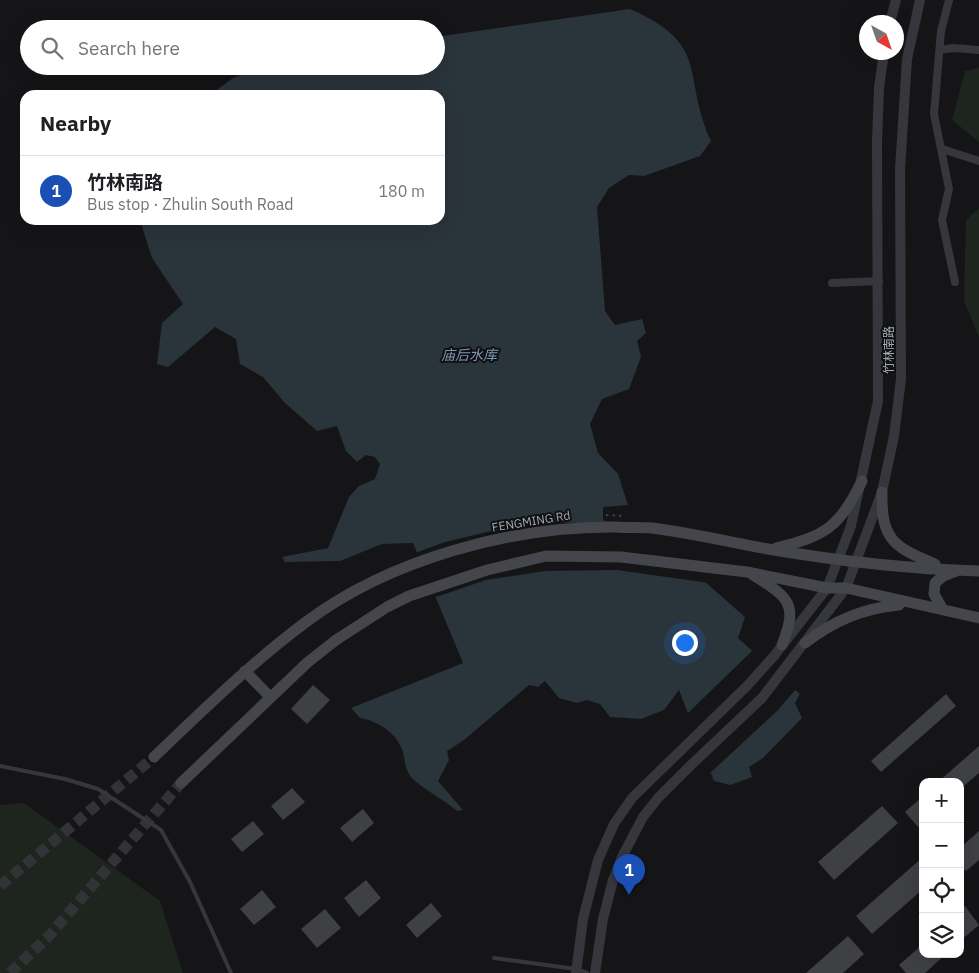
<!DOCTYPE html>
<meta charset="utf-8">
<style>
:root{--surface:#fff;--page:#f6f6f6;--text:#202124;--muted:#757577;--line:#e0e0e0;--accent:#816128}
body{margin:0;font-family:"IBM Plex Sans","Noto Sans SC",sans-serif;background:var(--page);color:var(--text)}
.controls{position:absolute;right:15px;bottom:15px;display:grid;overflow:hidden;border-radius:10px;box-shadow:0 5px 20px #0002}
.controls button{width:45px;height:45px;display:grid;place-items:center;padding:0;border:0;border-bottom:1px solid var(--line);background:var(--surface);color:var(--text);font:25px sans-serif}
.compass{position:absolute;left:859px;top:15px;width:45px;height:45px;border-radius:50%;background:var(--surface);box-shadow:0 5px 20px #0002;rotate:140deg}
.you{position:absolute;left:684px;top:642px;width:18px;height:18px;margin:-12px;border:4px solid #fff;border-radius:50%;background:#1a73e8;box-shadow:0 0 0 8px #1a73e833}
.badge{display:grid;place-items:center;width:32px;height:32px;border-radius:50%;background:var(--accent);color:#fff;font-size:16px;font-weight:700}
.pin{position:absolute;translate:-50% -41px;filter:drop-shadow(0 1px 2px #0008)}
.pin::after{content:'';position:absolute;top:26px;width:18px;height:15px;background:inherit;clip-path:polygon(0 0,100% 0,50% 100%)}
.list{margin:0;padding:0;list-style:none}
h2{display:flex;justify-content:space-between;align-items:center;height:65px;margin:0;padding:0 20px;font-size:21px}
h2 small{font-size:16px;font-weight:400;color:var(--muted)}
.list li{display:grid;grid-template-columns:32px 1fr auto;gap:15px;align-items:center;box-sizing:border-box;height:70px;padding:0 20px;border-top:1px solid var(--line)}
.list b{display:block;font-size:19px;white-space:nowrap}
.list p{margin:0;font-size:16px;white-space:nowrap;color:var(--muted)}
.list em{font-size:16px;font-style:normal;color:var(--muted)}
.icon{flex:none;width:28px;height:28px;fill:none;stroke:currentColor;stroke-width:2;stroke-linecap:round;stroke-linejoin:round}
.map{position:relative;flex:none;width:979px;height:973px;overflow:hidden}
.search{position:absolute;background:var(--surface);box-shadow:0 5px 20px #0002;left:20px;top:20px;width:425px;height:55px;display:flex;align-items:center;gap:12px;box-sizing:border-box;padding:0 18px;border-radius:28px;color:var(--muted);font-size:19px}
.panel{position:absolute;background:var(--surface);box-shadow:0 5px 20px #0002;left:20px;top:90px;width:425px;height:135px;border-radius:15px}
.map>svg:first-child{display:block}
.green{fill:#1d251e}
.water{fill:#2a343b}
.pier{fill:#151517}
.building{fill:#3f4044}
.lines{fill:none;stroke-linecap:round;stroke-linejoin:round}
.secondary-tunnel{stroke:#323337;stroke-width:11;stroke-dasharray:11 5.5;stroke-linecap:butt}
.path{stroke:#3c3e43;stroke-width:2;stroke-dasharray:2.5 4;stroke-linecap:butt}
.service{stroke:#36373c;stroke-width:4}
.minor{stroke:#36373c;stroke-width:8}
.tertiary{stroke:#36373c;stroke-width:10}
.secondary{stroke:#44464c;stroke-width:11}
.labels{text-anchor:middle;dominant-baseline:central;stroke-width:4;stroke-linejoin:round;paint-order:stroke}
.street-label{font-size:12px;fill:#a6acb7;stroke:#101012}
.water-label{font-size:14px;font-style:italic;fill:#7c9ab4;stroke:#101012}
</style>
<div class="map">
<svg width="979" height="973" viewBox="0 0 979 973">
<rect width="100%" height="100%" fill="#151517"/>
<path class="green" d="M979,68V142L952,120L965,71Z
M979,208V337L964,301L966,220Z
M24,803L160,901L183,973H0V805Z"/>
<path class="water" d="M630,9C712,45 681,75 711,141L700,156L644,176L629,175L609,188L597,207L605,311L615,325L642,319L646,333L637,341L641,357L629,389L602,399L590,424L598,453L618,474L628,505L603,507V520L671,552L745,617L738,638L800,694L795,703L802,718L763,758L749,767L752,777L730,785L714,781L679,690L664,710L641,719L610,717L600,704L587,700L577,703L559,698L545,681L538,687L529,685L464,740L447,751L449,760L438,781L463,810L457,811C446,801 417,785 411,777C405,769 405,761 403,752C397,733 378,721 360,718L351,708L463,663L413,543L382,544L340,561L285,562L282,557L328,548L349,497L359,486L375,479L380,464L375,457L366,455L357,462L346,451L337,426L317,431L285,403L263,377L240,364L236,339L215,327L168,367L157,364L162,323L183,304L152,258L140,220H440V95H210L233,78L262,66H436V37Z"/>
<path class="pier" d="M544,522L618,524L672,550L709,583L617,570L545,571L486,580L433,598L415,553L445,542L496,530Z
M754,649L797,688L777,711L709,774L686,715Z"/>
<path class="building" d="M313,685L330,700L307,724L291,709Z
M946,694L956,706L881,772L871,761Z
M979,746V773L960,789V782H938Z
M292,788L305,802L283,820L271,806Z
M923,796V822L918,827L905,812Z
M882,806L898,823L834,880L818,862Z
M363,809L374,823L352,842L340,828Z
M253,821L264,834L242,852L231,839Z
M979,831V860L966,871L960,865V848Z
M923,857V889L872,934L856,916Z
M366,880L381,898L359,917L344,898Z
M262,890L276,907L254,925L240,909Z
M431,903L442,916L417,938L406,925Z
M965,906L979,925L960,941V911Z
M325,909L341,928L317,948L301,929Z
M848,936L864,954L843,973H806Z
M923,944V954H946L925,973H906L899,965Z"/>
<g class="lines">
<path class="secondary-tunnel" d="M0,886L154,757
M10,973L48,937L181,783"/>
<path class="path" d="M606,515L624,516"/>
<path class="service" d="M0,766L65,779L98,789L161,830L190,882L231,973
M494,958L576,969L587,973"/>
<path class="minor" d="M949,0L941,31L934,114L949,189L942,220L955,282
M940,50L953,48L979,50
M942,149L979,161
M832,283L879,281"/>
<path class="tertiary" d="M890,22L896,0
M576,973L583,919L598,860L614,824L632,798L747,686L774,656L827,588L851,526L878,401L877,141L879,88L884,52
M595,973L603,919L613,880L622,857L643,817L658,798L690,766L762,698L846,588L882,492L894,436L901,379L900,169L907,59L920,0"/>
<path class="secondary" d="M882,492C881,539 893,547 935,564
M776,548C826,536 839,527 862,481
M753,575C788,597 799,603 782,645
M943,610L934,594L935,583L943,576L956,571
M805,643C833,621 863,608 899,605
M245,671L270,697
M154,757C203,710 251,663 306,622C390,559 512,526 616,527C628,528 641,527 652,528C691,533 730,542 768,549C838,561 909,569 979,571
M181,783L308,662L336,640L387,607L409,596L487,570L546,556L621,557L747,572L827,588H846L979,618"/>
</g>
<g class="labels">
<g class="street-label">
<text transform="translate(888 350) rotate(-90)">竹林南路</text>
<text transform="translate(531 521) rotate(-9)">FENGMING Rd</text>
</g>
<g class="water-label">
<text x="469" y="355">庙后水库</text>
</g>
</g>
</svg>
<div class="controls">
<button>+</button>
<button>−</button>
<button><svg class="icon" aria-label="locate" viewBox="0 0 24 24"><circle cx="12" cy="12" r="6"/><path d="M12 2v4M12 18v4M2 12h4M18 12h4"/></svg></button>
<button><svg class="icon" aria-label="layers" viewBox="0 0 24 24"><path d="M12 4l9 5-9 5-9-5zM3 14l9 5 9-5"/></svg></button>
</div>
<svg class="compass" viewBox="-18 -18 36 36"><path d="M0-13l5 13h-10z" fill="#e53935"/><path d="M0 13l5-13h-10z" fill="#757577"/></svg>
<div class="you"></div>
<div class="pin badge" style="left:629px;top:895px;background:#1a4fb4">1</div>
<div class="search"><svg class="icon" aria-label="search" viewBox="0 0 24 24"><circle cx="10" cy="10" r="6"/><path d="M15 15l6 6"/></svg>Search here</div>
<section class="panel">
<h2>Nearby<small></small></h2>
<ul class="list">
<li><span class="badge" style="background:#1a4fb4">1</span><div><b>竹林南路</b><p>Bus stop · Zhulin South Road</p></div><em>180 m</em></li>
</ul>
</section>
</div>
